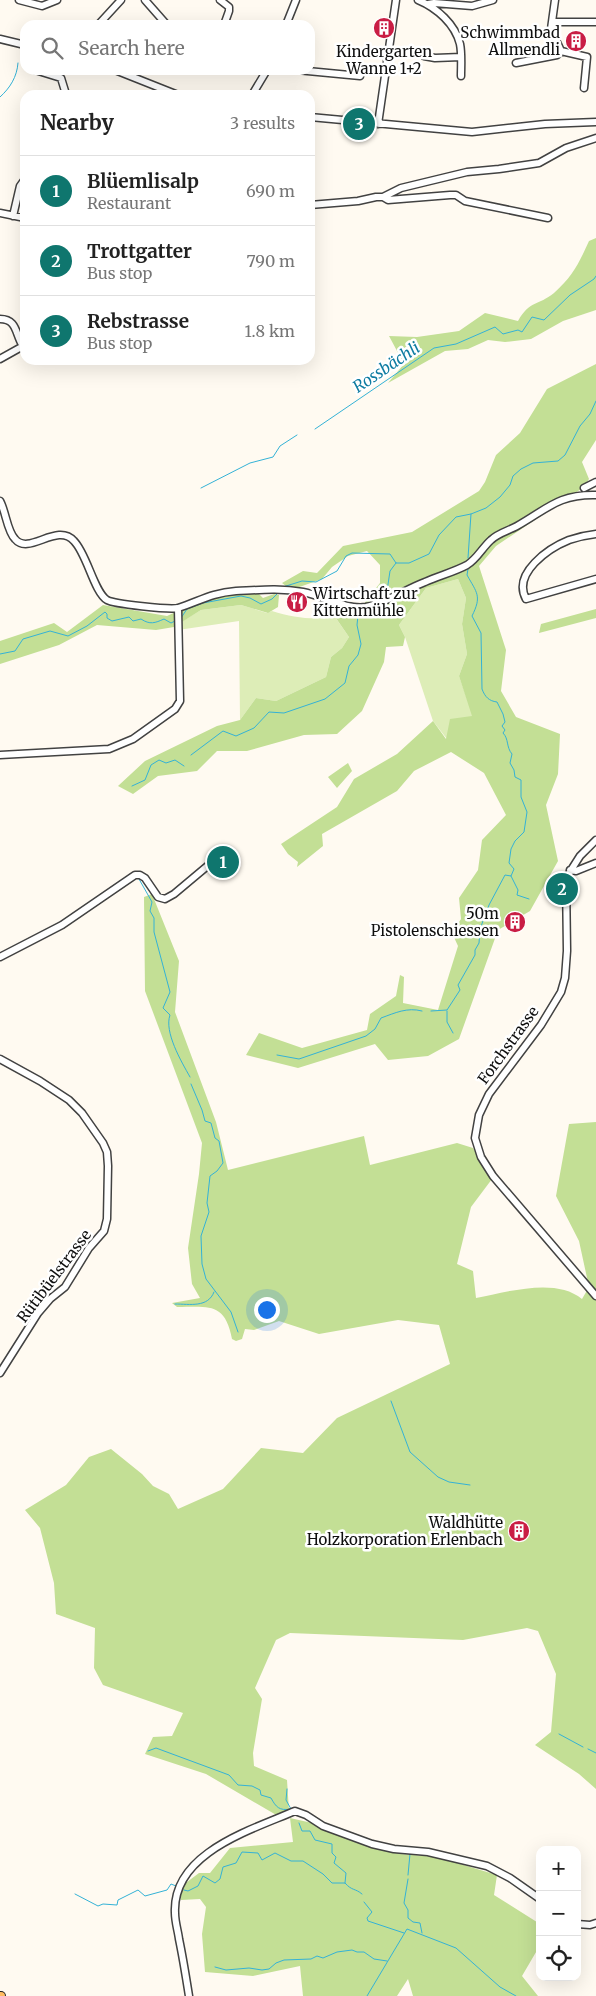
<!DOCTYPE html>
<meta charset="utf-8">
<style>
:root{--surface:#fff;--page:#f2f2f2;--text:#222;--muted:#767676;--line:#e0e0e0;--accent:#0f766e}
body{margin:0;font-family:Merriweather,serif;background:var(--page);color:var(--text)}
.controls{position:absolute;right:15px;bottom:15px;display:grid;overflow:hidden;border-radius:10px;box-shadow:0 5px 20px #0002}
.controls button{width:45px;height:45px;display:grid;place-items:center;padding:0;border:0;border-bottom:1px solid var(--line);background:var(--surface);color:var(--text);font:25px sans-serif}
.you{position:absolute;left:266px;top:1309px;width:18px;height:18px;margin:-12px;border:4px solid #fff;border-radius:50%;background:#1a73e8;box-shadow:0 0 0 8px #1a73e833}
.badge{display:grid;place-items:center;width:32px;height:32px;border-radius:50%;background:var(--accent);color:#fff;font-size:16px;font-weight:700}
.pin{position:absolute;translate:-50% -50%;border:2px solid #fff;box-shadow:0 1px 5px #0006}
.list{margin:0;padding:0;list-style:none}
h2{display:flex;justify-content:space-between;align-items:center;height:65px;margin:0;padding:0 20px;font-size:21px}
h2 small{font-size:16px;font-weight:400;color:var(--muted)}
.list li{display:grid;grid-template-columns:32px 1fr auto;gap:15px;align-items:center;box-sizing:border-box;height:70px;padding:0 20px;border-top:1px solid var(--line)}
.list b{display:block;font-size:19px;white-space:nowrap}
.list p{margin:0;font-size:16px;white-space:nowrap;color:var(--muted)}
.list em{font-size:16px;font-style:normal;color:var(--muted)}
.icon{flex:none;width:28px;height:28px;fill:none;stroke:currentColor;stroke-width:2;stroke-linecap:round;stroke-linejoin:round}
.map{position:relative;flex:none;width:596px;height:1996px;overflow:hidden}
.search{position:absolute;background:var(--surface);box-shadow:0 5px 20px #0002;left:20px;top:20px;width:295px;height:55px;display:flex;align-items:center;gap:12px;box-sizing:border-box;padding:0 18px;border-radius:15px;color:var(--muted);font-size:19px}
.panel{position:absolute;background:var(--surface);box-shadow:0 5px 20px #0002;left:20px;top:90px;width:295px;height:275px;border-radius:15px}
.map>svg:first-child{display:block}
.green{fill:#ddedb7}
.forest{fill:#c3df95}
.lines{fill:none;stroke-linecap:round;stroke-linejoin:round}
.stream{stroke:#34b2d6;stroke-width:1}
.minor-casing{stroke:#424242;stroke-width:9}
.major-casing{stroke:#202020;stroke-width:10}
.minor{stroke:#fff;stroke-width:6}
.major{stroke:#ffbc61;stroke-width:8}
.labels{text-anchor:middle;dominant-baseline:central;stroke-width:5;stroke-linejoin:round;paint-order:stroke}
.poi-label{font-size:15px;fill:#0f0f0f;stroke:#fff;text-anchor:end}
.street-label{font-size:15px;fill:#0f0f0f;stroke:#fff}
.water-label{font-size:16px;font-style:italic;fill:#0f7ca2;stroke:#fff}
</style>
<div class="map">
<svg width="596" height="1996" viewBox="0 0 596 1996">
<rect width="100%" height="100%" fill="#fffaf1"/>
<path class="green" d="M458,579L466,598L462,624L467,654L459,676L473,716L447,739L433,721L405,637L399,625L426,588Z
M241,605L267,613L272,611C294,618 313,620 335,617L349,637L342,648L331,657L326,677L276,701L256,698L240,720L239,621L178,630V624L201,610Z"/>
<path class="forest" d="M596,238V310L563,321L531,339L505,342L488,340L468,349L445,351L388,383L404,364L389,336L417,337L459,331L485,313L518,321C530,300 538,306 554,293C573,276 579,263 589,241Z
M596,364V440L582,462L589,479L584,487L496,546L479,566L506,650L501,691L516,717L560,734L558,774L546,805L558,861L530,911L498,930L459,1039L428,1056L388,1060L375,1044L298,1068L246,1055L259,1033L302,1048L367,1030L370,1014L396,996L400,975L404,977L403,1003L438,1010L458,946L452,933L461,919L459,898L478,870L482,840L506,815L484,773L451,752L414,771L397,791L322,834L323,846L297,867L298,862L288,854L281,844L337,807L354,779L397,754L433,721L446,739L450,719L472,716L459,676L467,654L462,624L466,598L458,579L426,588L399,625L405,637L403,646L386,647L384,662L362,711L337,734L304,735L247,751H217L197,771L158,776L133,794L118,786L145,761L217,726L240,720L256,698L276,701L326,677L331,657L342,648L349,637L331,611L334,601L363,605L380,583V565L367,551L348,556L332,567L322,579L291,590L282,583L303,571L317,573L343,546L412,532L479,491L485,482L496,455L520,433L547,389Z
M258,593L263,598L274,594L279,595L278,607L268,613L241,605L201,610L174,627L156,630L97,625L59,645L0,664V641L54,623L67,632L103,605L167,616L206,598L226,594Z
M596,609V618L539,633L541,624Z
M348,763L352,771L337,788L328,777Z
M152,894L179,961L175,1012L216,1122L228,1170L364,1136L370,1165L457,1143L473,1148L492,1179L471,1207L457,1264L473,1271L476,1298C507,1292 556,1277 582,1299L589,1287L579,1241L556,1196L569,1124L596,1122V1789L579,1774L535,1745L551,1732L556,1674L538,1631L527,1628L463,1640L290,1633L276,1640L255,1688L262,1699L253,1753L254,1766L287,1780L289,1811L278,1816L206,1774L145,1754L153,1737L172,1736L183,1713L103,1685L94,1668L95,1628L56,1614L54,1583L40,1528L25,1510L66,1485L89,1457L111,1449L142,1474L153,1486L169,1494L178,1509L223,1489L261,1448L303,1453L337,1418L450,1364L439,1325L398,1320L319,1334L279,1321L254,1330L245,1329L242,1339L236,1341L232,1339C225,1302 209,1307 177,1307L172,1303L200,1298L192,1284L188,1248L199,1174L202,1143L145,991L144,897Z
M290,1818L312,1823L357,1841L401,1854L437,1857L497,1875L494,1895L540,1924L539,1947L522,1976L538,1996H413L408,1979L397,1996H303L300,1966L253,1976L205,1972L202,1934L206,1907L200,1899L181,1900L179,1888L199,1873H210L230,1848L293,1842Z"/>
<g class="lines">
<path class="stream" d="M0,97C10,88 17,77 18,63
M315,429L434,348L456,344L495,327L503,334L518,330L522,332L532,317L544,320L570,295L594,279L596,276
M201,488L250,463L273,457L280,446L297,435
M468,558L471,514
M283,587L302,581L316,582L337,571L346,556L352,553L390,554L396,563H409L429,554L439,535L456,517L471,514L486,508L500,497L510,485L513,476L521,469L533,463L558,461L565,455L580,426L590,414L596,401
M375,599L387,591L390,571L396,563
M181,618L187,609L203,603L241,596L250,598L261,604L272,599L279,592
M0,654L15,651L23,639L50,631L68,636L87,626L105,612L107,614V618L112,621L129,617L133,621L141,619C150,625 155,623 164,619L171,623L175,621
M191,755L223,731L236,736L254,728L269,712L284,713L325,699L345,683L349,666L358,655L361,644L357,625L358,615L364,610
M132,786L145,780L151,765L159,760L166,763L175,760L184,766
M511,876L518,890L517,895L529,899
M139,879L152,902L150,911L154,918V932L170,992L163,1008L170,1015C164,1032 181,1061 190,1077
M431,1011L447,1010L460,990L458,985L475,955V950L479,943L480,929L489,905L505,875L511,876L514,869L509,863L511,849L515,841L524,832L527,812L521,797V780L515,777L514,770L510,763L512,754C506,747 509,739 503,733L505,730L502,726L505,722L503,714L497,702C489,701 485,697 482,689L481,633L472,616C482,596 477,593 467,575L468,569
M447,1011V1022L453,1033
M277,1055L299,1059L366,1036L375,1029L381,1018C395,1013 407,1007 422,1011
M191,1084L202,1110L205,1121L211,1123L215,1138L219,1141L223,1163L217,1171L210,1176L207,1203L209,1212L201,1236L202,1264L206,1279L231,1312L238,1332
M175,1304C190,1304 208,1308 214,1292
M391,1401L410,1452L438,1477L449,1482L470,1485
M559,1734L583,1747
M588,1749L596,1753
M148,1751L156,1748L229,1775L238,1785L252,1786L260,1790L261,1795L271,1798C276,1807 279,1811 291,1809L286,1800L287,1789
M299,1823L302,1831H310L315,1840L332,1844V1853L336,1857L334,1863L346,1873L345,1883
M408,1875L410,1854
M408,1879L404,1903L408,1910V1918L413,1922L420,1923L422,1933
M184,1890L188,1891L198,1886L203,1876L215,1883L220,1879L223,1867L236,1863L242,1852L258,1853L262,1860L275,1853L291,1861H303L323,1874L332,1883H345C352,1891 355,1888 362,1894
M75,1894L98,1906L103,1904L117,1905L118,1900L138,1890L145,1896L167,1890L171,1884L176,1886
M364,1902L372,1912L367,1918L368,1921L404,1933
M215,1967L226,1970L249,1968L262,1970L269,1969L276,1963L284,1960L311,1959L317,1956L323,1958L337,1952L352,1950L357,1952H364L374,1959L387,1961
M367,1996L407,1929L456,1948L500,1987L516,1996"/>
<g class="minor-casing">
<path id="minor" d="M19,0L42,6L57,0
M145,0L167,25
M220,0L229,7V11L224,25
M418,0C437,8 455,24 460,44C462,54 461,66 461,76
M555,0L551,29L561,51
M428,4L434,3L472,6L493,0
M553,22H596
M98,25L121,0
M286,25L296,0
M0,39L25,45
M424,56L435,58L461,57
M516,63L557,55L561,51L587,57L584,88
M35,70L61,78L65,91
M115,70L178,95
M297,70L360,76
M252,95L267,70
M310,117L472,132L545,124L596,122
M378,124L396,0
M383,197L401,188L467,172L499,169L539,163L566,148L596,138
M310,205L358,201L376,197H383L388,200L450,195H456L465,201L548,218
M0,213L25,218
M13,216L20,186L25,179
M0,319C18,319 15,335 23,346
M0,359L25,345
M584,488L596,482
M0,501C6,512 7,531 15,539C29,556 57,522 74,541C87,554 94,592 107,600C114,604 170,610 178,608C200,601 211,593 236,591C259,590 280,588 303,592C324,596 345,610 366,607C386,603 406,589 425,582C438,576 454,572 467,565C477,559 482,548 491,540C498,533 508,531 517,526C547,509 559,494 596,495
M596,534C587,535 578,537 569,540C549,548 512,573 526,599L596,579
M0,755L109,749L133,739L175,709L180,701L178,608
M596,840L580,856L566,878L567,951L565,978L561,992L541,1025L489,1094L479,1115L475,1138L481,1157L493,1176L596,1296
M570,870L576,871L596,863
M0,957L62,925L135,875H140L145,878L158,897L165,899L174,894L211,863
M0,1059L40,1081L69,1100L82,1113L103,1143L107,1152L108,1166L107,1219L104,1231L89,1248L65,1287L50,1299L38,1313L0,1373
M577,1924L590,1925L596,1923
M189,1996C186,1977 183,1958 179,1939C178,1931 175,1922 175,1913C172,1853 251,1830 295,1811L306,1815L323,1826L372,1844L394,1849L428,1852L487,1866L510,1878L540,1899"/>
</g>
<g class="major-casing">
<path id="major" d="M0,1996H1"/>
</g>
<use href="#minor" class="minor"/>
<use href="#major" class="major"/>
</g>
<defs>
<g id="building-disc" transform="scale(1.125)"><circle r="9.5" fill="#c91d44" stroke="#fff"/><path d="M-4-6H4V6H1V3H-1V6H-4ZM-2.5-4.3h1.7v1.8h-1.7ZM.8-4.3h1.7v1.8H.8ZM-2.5-1h1.7V.8h-1.7ZM.8-1h1.7V.8H.8Z" fill="#fff"/></g>
<g id="restaurant-disc" transform="scale(1.125)"><circle r="9.5" fill="#c91d44" stroke="#fff"/><path d="M-5-6h1v4h1v-4h1v4h1v-4h1v5L-1.5 .5V6h-2V.5L-5-1ZM5-6V6H3V1.5H1.5Q1.5-4 5-6Z" fill="#fff"/></g>
</defs>
<g fill-rule="evenodd">
<use href="#building-disc" x="384" y="28"/>
<use href="#building-disc" x="576" y="41"/>
<use href="#restaurant-disc" x="297" y="602"/>
<use href="#building-disc" x="515" y="922"/>
<use href="#building-disc" x="519" y="1531"/>
</g>
<g class="labels">
<g class="poi-label">
<text x="560" y="32">Schwimmbad<tspan x="560" dy="17">Allmendli</tspan></text>
<text x="384" y="51" text-anchor="middle">Kindergarten<tspan x="384" dy="17">Wanne 1+2</tspan></text>
<text x="313" y="593" text-anchor="start">Wirtschaft zur<tspan x="313" dy="17">Kittenmühle</tspan></text>
<text x="499" y="913">50m<tspan x="499" dy="17">Pistolenschiessen</tspan></text>
<text x="503" y="1522">Waldhütte<tspan x="503" dy="17">Holzkorporation Erlenbach</tspan></text>
</g>
<g class="street-label">
<text transform="translate(508 1045) rotate(-54)">Forchstrasse</text>
<text transform="translate(54 1276) rotate(-53)">Rütibüelstrasse</text>
</g>
<g class="water-label">
<text transform="translate(386 367) rotate(-34)">Rossbächli</text>
</g>
</g>
</svg>
<div class="controls">
<button>+</button>
<button>−</button>
<button><svg class="icon" aria-label="locate" viewBox="0 0 24 24"><circle cx="12" cy="12" r="6"/><path d="M12 2v4M12 18v4M2 12h4M18 12h4"/></svg></button>
</div>
<div class="you"></div>
<div class="pin badge" style="left:223px;top:862px">1</div>
<div class="pin badge" style="left:562px;top:889px">2</div>
<div class="pin badge" style="left:359px;top:124px">3</div>
<div class="search"><svg class="icon" aria-label="search" viewBox="0 0 24 24"><circle cx="10" cy="10" r="6"/><path d="M15 15l6 6"/></svg>Search here</div>
<section class="panel">
<h2>Nearby<small>3 results</small></h2>
<ul class="list">
<li><span class="badge">1</span><div><b>Blüemlisalp</b><p>Restaurant</p></div><em>690 m</em></li>
<li><span class="badge">2</span><div><b>Trottgatter</b><p>Bus stop</p></div><em>790 m</em></li>
<li><span class="badge">3</span><div><b>Rebstrasse</b><p>Bus stop</p></div><em>1.8 km</em></li>
</ul>
</section>
</div>
